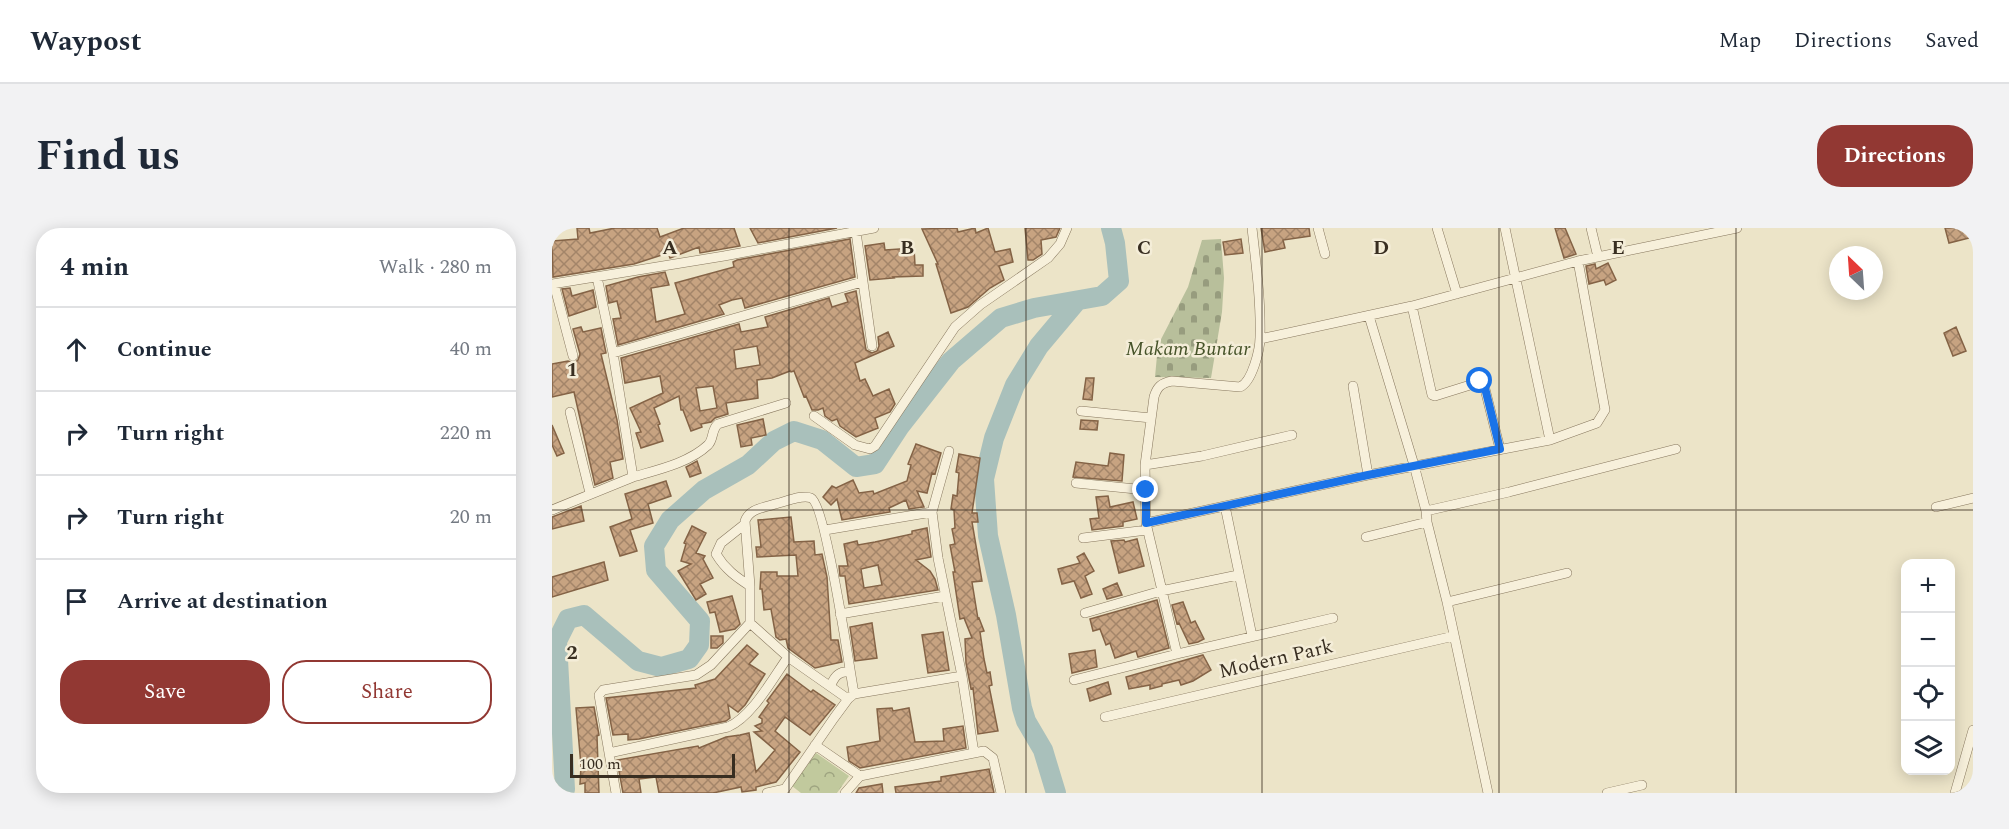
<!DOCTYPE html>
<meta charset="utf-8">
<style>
:root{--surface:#fff;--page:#f2f2f3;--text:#1f2937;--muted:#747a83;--line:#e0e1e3;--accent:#923833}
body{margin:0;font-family:Spectral,serif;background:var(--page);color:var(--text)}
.controls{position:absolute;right:18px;bottom:18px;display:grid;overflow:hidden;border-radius:12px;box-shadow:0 3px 15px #0003}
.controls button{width:54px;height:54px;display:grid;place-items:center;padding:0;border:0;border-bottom:2px solid var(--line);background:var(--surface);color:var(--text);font:30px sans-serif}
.compass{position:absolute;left:1277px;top:18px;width:54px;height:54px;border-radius:50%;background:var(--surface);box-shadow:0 3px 15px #0003;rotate:335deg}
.scale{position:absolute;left:18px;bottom:15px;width:165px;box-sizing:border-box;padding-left:6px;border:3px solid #382e21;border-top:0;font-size:16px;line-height:21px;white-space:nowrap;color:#382e21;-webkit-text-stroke:4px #f4edd8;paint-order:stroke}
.stop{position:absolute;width:18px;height:18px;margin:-14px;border:4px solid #1a73e8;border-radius:50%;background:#fff}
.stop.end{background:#1a73e8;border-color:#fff;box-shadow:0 2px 6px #0008}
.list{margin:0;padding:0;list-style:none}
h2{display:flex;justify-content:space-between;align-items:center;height:78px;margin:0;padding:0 24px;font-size:26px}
h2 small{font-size:20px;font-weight:400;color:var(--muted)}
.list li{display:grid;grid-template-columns:39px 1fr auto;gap:18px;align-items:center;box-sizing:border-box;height:84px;padding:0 24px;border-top:2px solid var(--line)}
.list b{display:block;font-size:22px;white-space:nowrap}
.list em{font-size:20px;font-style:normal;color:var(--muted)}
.actions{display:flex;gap:12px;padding:18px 24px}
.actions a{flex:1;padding:14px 0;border:2px solid var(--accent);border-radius:24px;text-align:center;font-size:21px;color:var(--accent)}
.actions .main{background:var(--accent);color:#fff}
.icon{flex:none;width:33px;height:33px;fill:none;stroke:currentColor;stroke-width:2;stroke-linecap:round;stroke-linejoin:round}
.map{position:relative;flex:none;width:1421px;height:565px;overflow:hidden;border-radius:24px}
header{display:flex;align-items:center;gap:36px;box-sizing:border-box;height:84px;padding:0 30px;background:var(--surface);border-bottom:2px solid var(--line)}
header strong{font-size:28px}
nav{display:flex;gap:33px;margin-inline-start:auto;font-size:21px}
.intro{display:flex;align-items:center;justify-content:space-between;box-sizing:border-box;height:144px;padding:0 36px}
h1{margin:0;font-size:42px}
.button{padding:15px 27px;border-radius:24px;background:var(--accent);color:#fff;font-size:21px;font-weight:700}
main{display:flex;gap:36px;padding:0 36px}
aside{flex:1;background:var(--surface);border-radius:24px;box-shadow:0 3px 15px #0003}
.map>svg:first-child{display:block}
.cemetery{fill:url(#cemetery-stones)}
.park{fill:url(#park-crowns)}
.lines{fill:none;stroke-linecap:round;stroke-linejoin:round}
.river{stroke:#a9c0bb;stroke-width:20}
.building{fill:url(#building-cross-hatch);stroke:#846346;stroke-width:1.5;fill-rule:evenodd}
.minor-casing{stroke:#87775e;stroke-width:10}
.minor{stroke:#f7f0db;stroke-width:9}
.route{stroke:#1a73e8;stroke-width:8}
.grid{fill:none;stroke:#382e21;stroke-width:1.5;stroke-opacity:0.55}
.labels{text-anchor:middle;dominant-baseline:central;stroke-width:5;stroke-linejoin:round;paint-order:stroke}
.park-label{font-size:20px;font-style:italic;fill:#465329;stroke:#f4edd8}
.street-label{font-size:20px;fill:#382e21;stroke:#f4edd8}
.grid-label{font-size:20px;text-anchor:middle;font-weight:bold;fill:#382e21;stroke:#f4edd8;stroke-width:5;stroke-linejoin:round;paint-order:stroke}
</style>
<header>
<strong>Waypost</strong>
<nav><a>Map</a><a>Directions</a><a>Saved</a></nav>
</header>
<div class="intro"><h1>Find us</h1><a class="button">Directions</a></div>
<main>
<aside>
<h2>4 min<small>Walk · 280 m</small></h2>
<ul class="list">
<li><svg class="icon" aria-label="ahead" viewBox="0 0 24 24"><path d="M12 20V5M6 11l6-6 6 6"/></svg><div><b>Continue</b></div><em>40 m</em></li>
<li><svg class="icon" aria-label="right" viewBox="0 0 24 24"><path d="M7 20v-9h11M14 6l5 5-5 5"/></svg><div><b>Turn right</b></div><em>220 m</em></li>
<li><svg class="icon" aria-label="right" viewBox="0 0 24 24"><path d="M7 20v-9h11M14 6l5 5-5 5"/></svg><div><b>Turn right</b></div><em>20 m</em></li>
<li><svg class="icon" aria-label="arrive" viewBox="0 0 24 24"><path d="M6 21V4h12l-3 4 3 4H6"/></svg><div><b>Arrive at destination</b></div></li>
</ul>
<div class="actions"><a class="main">Save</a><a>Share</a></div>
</aside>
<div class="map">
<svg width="1421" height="565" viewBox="0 0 1421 565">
<defs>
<pattern id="cemetery-stones" width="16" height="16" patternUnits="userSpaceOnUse" patternTransform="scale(1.5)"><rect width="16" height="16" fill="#b8bf9b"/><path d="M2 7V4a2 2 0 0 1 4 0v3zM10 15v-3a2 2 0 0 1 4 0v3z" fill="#979c7e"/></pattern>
<pattern id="park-crowns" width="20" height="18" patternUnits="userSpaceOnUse" patternTransform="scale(1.5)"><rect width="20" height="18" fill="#c1c99d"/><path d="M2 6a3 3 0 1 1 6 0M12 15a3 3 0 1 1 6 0" fill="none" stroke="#9ea480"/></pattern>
<pattern id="building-cross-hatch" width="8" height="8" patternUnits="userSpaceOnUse" patternTransform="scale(1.5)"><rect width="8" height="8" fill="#c7a381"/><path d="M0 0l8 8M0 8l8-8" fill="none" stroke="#a38569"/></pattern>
</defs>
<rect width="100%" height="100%" fill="#ece4c8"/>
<path class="cemetery" d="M669,11L672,50L670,84L659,150L603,149L606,117L636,59L650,12Z"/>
<path class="park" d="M264,525L297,548L285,565H249L240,558Z"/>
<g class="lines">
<path class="river" d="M12,565L13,561L5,413L16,391L32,387L86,433L109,439L137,431L147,417L148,393L104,342L102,318L118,292L152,262L196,237L222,213L242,203L270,212L304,239L323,236L348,198L399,133L449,90L482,80L550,68L567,53L563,15L559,0
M504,565L491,522L474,493L470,480L454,387L436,308L432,251L442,210L463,157L487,118L524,74"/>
</g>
<path class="building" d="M25,0H37L38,5L63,0H105L108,9L132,0H182L188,18L148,25L147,19L118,30L116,25L82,36L1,49L0,13L26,11Z
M198,0H285L206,15Z
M405,0L406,4L423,0L424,5L436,0L443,24L458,21L461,34L447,38L452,52L438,60L416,79L399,85L384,36H386L370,1Z
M473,0H508L504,9L489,12L490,26L481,32H476Z
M709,0H757L758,8L731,12L733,20L713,24Z
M1003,0H1013L1024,26L1012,30Z
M1393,0H1421V9L1397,15Z
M298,11L303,49L193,80L190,70L180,72L167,77L172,86L66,117L61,91L69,90L65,73L57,75L54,58L86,49L113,44L117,57L99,60L104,94L133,86L123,55L182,39L181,34L185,32Z
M689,11L691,25L673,27L671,14Z
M332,15L333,22L362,20L363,37H371V48L341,49L342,50L318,52L313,18Z
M1056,35L1064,52L1054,57L1052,52L1037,56L1034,38L1043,36L1044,41Z
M18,60L20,68L41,62L44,79L17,88L10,61Z
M304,63L314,122L320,125L325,123L327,118L326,109L336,104L342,118L303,135L308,153L313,151L321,168L337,161L343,176L338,184L323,190L326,200L304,209L288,198L285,191L280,193L273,188L271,180L266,182H260L254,168L252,169L242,143L239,144L238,143L220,150L205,152L206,170L174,175L176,186L163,190L159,194L149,196L150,199L139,203L131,182H129L127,168L102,180L108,196L106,197L111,213L89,220L84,205L89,204L78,180L111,165L108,148L73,155L69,130L187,96L189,104L216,99L213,89L277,70L280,79L296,74L293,66ZM205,118L208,137L184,141L182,122ZM161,158L165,180L148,183L144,160Z
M29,99L31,104L49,100L54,125L49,126L65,192L71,231L58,234L61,250L43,257L22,164L0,169V136L16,133L22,135L26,132L28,126L21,101Z
M1404,99L1414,123L1401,128L1392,105Z
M534,150H542L540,172L531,171Z
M211,191L214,207L199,210L200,217L189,219L185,197Z
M529,192L546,193L545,202L528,201Z
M0,197L12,225L5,228L0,217Z
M364,216L389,225L383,246L380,245L375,265L365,263L372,279L357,281L354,272L337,280L338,284L290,292L285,271L279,277L271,269L280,258L284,260L301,252L307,265L321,263L322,266L355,253L359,237L356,236Z
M558,225L572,227L570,253L521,249L524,234L556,238Z
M407,226L428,230L420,285H425L426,294H420L430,353L420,354L426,391L427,390L432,403L428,404L432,431L435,445L438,444L440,457L437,458L446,503L426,506L421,460L419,461L414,435L413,411L420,410L412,390L408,391L401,344H403L398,317L403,316L400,301L403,300L402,282L399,281L401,267L405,268L407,245L404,244Z
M145,233L149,245L138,249L134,239Z
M114,253L119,268L96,276L101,295L78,302L85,323L68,328L58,299L80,291L73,266Z
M556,268L558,279L581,274L585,291L571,294V298L540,302L538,291L547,290L544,269Z
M29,278L32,293L0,301V289Z
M239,289L242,314L262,313L263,327L270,326L275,349L279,412H286L290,434L263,440L236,420L234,411L228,412L224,409L219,381L212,382L210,361H208L209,344H225V348H246L244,327L205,329L204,319H209L206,292Z
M140,298L154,305L144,325L153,328L151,331L161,350L148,356L154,366L144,372L126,343L139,336L129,333L134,316L132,315Z
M375,300L379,329L364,332L378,343L383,351L386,362L297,376L293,348H288L287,338H296L292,316L305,313L306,317L323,314L360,306V303ZM326,337L330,357L312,360L309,341Z
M585,311L592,338L567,345L559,313L572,312L573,314Z
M532,325L542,343L533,348L540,366L529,370L522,353L510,356L506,341L528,335L525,329Z
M52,334L56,352L0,369V349Z
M565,355L570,367L555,371L551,361Z
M180,368L188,396L183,401L168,404L163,384L158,385L155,374Z
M605,372L617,420L586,429L584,423L563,430L558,415L554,417L548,401L541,403L538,391Z
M631,374L639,395L643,393L652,411L646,414L637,416L627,395L625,396L620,377Z
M320,395L325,430L303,433L298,399Z
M391,404L397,442L376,445L370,407Z
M159,408H171V415L165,420H159Z
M195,417L206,426L197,436L213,446L193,477L186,484L176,477L178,490L174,493L87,511L76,512V506L61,507L54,470L144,460L143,457L163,451Z
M543,422L545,439L520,445L517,426Z
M651,427L659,442L641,453L629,457L627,452L610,456V458L598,461V457L577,461L574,449Z
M235,446L259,464L261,462L283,477L258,507L233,489L223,503L248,524L224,554L204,559V562L190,564L189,559L161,565H107L104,549L87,551L89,565H71L65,532L146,518L147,520L174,509L188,507L197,505L204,544L223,522L202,504L210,503L203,498L210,495V491L207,489L217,475L215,473Z
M556,454L559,466L538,473L535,461Z
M42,479L47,507L45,508L47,565H33V555L28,556L29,538L24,480Z
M340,480L341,483L357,480L363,514L392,513L391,501L411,498L414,520L308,540L297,533L295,519L328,513L325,481Z
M437,541L442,565H344L343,559L389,553V549Z
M330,556L331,565H304L307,560Z"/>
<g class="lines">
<g class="minor-casing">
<path id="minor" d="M766,0L773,26
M885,0L905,66
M953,0L998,212
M1039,0L1046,29
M304,4L320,118
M0,56L172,28L322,0
M2,56L21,128
M860,78L880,167L883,168L931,153L948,221
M817,88L862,237L874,283L875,294L895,374L936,565
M708,111L860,78L1026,33L1185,0
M61,125L310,54
M801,158L816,247
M529,183L599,190
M18,184L38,265
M262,188L303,217L318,221L323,218L403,99L428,77L496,30L508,16L515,0
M397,223L380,284L386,330L410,448L422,525L432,523L441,530L449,565
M593,237L650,228L740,207
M81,249C105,242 137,235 156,217C162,211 159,202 166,196L234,175
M524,255L594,262
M673,278L700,408
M1384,279L1421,270
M0,282L81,249L61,125L45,49
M874,283L957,264L1124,221
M594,295L816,247L998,212L1045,195L1053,182L1026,33
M193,296L169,315L164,326C173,341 184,349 198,358
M273,302L380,284
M814,309L875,294
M531,310L595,302
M895,374L1015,345
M533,385L609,363L686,347
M288,386L393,368
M198,395L236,429L296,471
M625,426L594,295L593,237L602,169C605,159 609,155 620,153L688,159C700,154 708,122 708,109C709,73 704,36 700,0
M522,452L625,426L781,390
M279,457C283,447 288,443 298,444
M553,489L902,408
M263,517L308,548
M57,525L176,499C200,489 221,450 236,429
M64,565L47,467L51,462L144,447L159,437L198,395V358L193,293C198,280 212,280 223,276C233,274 250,266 259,270C273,276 298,442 302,466
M215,565L233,561L282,490L296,471L302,466L410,448
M293,565L308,548L422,525
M1055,565L1090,557
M1403,565L1421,502"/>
</g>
<use href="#minor" class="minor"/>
</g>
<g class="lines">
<path class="route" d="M594,262V295L816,247L948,221L932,156L928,153"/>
</g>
<path class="grid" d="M237,0V565M474,0V565M710,0V565M947,0V565M1184,0V565M0,282H1421"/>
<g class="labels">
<g class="park-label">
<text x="636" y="121">Makam Buntar</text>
</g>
<g class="street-label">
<text transform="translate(724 431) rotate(-13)">Modern Park</text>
</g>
</g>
<g class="grid-label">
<text x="118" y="26">A</text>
<text x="355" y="26">B</text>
<text x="592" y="26">C</text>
<text x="829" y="26">D</text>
<text x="1066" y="26">E</text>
<text x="20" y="148">1</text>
<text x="20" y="431">2</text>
</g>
</svg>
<div class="controls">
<button>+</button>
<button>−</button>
<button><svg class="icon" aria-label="locate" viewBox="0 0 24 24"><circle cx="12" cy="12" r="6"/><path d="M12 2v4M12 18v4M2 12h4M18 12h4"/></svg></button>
<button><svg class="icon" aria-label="layers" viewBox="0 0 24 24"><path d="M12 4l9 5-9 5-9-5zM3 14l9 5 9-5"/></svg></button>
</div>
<svg class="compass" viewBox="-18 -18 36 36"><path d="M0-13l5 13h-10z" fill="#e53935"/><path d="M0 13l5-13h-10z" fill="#747a83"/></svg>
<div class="scale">100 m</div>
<div class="stop" style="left:928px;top:153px"></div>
<div class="stop end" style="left:594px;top:262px"></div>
</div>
</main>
